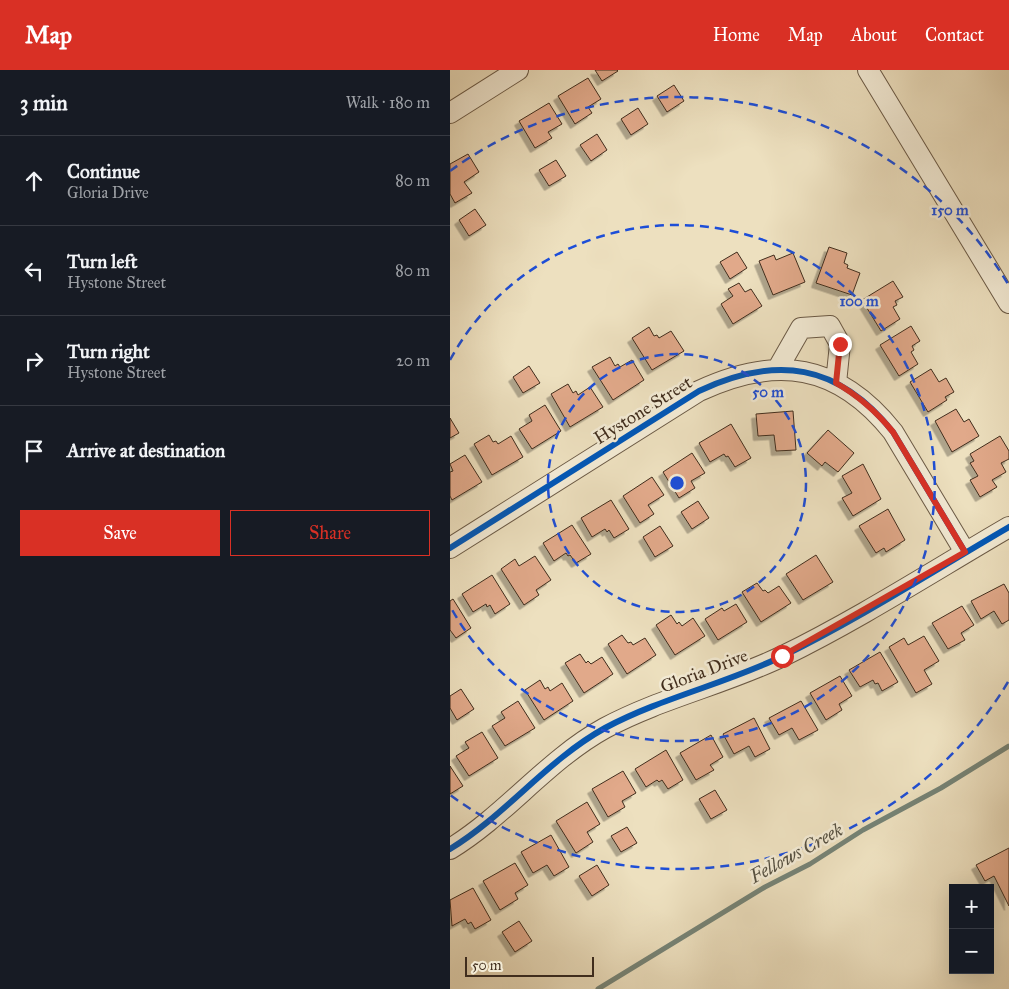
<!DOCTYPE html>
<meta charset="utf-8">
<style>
:root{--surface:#171b24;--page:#242831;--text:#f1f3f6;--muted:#9ea1a6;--line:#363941;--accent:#d93025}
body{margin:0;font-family:"IM FELL Great Primer",serif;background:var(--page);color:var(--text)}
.controls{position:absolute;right:15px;bottom:15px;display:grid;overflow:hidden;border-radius:0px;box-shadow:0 5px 20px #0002}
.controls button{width:45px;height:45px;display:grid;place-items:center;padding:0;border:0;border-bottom:1px solid var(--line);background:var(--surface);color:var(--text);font:25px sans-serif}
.scale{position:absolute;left:15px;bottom:12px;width:129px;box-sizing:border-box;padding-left:5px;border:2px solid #402d1d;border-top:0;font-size:14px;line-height:18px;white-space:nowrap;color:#402d1d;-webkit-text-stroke:4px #f3ebd5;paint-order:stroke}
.stop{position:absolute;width:15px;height:15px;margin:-11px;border:4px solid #d93025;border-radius:50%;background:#fff}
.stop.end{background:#d93025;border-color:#fff;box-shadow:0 1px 5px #0008}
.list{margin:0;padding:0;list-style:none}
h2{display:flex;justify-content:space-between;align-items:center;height:65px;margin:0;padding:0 20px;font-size:21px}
h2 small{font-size:16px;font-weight:400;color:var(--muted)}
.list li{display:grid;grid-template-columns:32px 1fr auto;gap:15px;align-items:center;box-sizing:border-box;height:90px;padding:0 20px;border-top:1px solid var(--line)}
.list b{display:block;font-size:19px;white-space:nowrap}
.list p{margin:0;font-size:16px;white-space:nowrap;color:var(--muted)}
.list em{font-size:16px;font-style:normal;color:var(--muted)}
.actions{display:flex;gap:10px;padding:15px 20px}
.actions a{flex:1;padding:11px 0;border:1px solid var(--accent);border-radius:0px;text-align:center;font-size:18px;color:var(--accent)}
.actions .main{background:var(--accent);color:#fff}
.icon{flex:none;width:28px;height:28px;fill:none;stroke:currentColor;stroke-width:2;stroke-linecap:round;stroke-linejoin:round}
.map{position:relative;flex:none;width:559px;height:919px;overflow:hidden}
header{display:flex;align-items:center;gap:30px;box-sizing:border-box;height:70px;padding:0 25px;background:var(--accent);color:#fff}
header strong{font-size:24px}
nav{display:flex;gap:28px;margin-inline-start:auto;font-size:18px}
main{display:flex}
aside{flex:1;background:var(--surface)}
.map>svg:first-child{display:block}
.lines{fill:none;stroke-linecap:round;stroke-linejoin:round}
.stream{stroke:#758376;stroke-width:5}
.building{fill:#e1a98a;stroke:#402d1d;filter:url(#shadow)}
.minor-casing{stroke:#6b5a46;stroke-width:22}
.minor{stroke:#f3ebd5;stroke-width:20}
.cycleway-casing{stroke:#f3ebd5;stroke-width:9}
.cycleway{stroke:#0057b8;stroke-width:6}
.route{stroke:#d93025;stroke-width:6}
.ring{fill:none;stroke:#1d4ed8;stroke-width:2.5;stroke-dasharray:9 6}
.labels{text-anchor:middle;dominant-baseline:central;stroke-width:5;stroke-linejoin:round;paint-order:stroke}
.street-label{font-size:18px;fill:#402d1d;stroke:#f3ebd5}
.water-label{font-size:19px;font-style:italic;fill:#565142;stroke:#f3ebd5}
.centre{fill:#1d4ed8;stroke:#f3ebd5;stroke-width:2.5}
.ring-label{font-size:15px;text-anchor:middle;font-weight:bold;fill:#1d4ed8;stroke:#f3ebd5;stroke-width:5;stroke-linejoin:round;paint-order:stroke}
</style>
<header>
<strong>Map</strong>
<nav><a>Home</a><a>Map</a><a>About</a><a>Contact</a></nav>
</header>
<main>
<aside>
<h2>3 min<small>Walk · 180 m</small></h2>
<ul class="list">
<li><svg class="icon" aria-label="ahead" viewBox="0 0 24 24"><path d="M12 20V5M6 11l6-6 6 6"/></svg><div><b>Continue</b><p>Gloria Drive</p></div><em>80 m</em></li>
<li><svg class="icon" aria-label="left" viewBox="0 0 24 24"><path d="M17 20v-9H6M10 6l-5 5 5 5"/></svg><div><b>Turn left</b><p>Hystone Street</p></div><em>80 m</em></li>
<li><svg class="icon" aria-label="right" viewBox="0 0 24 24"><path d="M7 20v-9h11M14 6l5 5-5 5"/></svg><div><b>Turn right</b><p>Hystone Street</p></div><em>20 m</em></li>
<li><svg class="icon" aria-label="arrive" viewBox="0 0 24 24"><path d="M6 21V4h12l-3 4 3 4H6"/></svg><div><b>Arrive at destination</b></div></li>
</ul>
<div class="actions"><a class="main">Save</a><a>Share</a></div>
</aside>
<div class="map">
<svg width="559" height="919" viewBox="0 0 559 919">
<defs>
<filter id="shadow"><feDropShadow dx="-4.5" dy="4.5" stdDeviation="0" flood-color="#0004"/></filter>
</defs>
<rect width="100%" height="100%" fill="#ede0bf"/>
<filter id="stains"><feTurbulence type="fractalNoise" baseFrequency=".004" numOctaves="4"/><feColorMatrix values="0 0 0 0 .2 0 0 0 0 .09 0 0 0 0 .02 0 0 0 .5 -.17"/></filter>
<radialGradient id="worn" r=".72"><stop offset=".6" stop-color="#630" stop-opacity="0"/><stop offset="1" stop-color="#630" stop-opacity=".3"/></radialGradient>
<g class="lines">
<path class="stream" d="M148,919L315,817L360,794L413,760L491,718L559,676"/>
</g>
<path class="building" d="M145,0H167L168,1L152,11Z
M138,8L151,29L138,37L142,43L125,54L108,26Z
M224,15L234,31L217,42L207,26Z
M99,33L112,54L98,62L102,68L85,78L69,51Z
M188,38L198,54L181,65L171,49Z
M147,64L157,80L141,91L130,75Z
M18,84L29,102L14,112L22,123L5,133L0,124V94Z
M106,90L116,106L99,116L89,100Z
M25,139L36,155L19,166L9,150Z
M379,177L397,183L394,193L398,195L397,198L410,203L402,225L366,213Z
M287,182L297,198L280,209L270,192Z
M343,183L355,212L323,225L309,191L324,185L326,190Z
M443,211L453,227L445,231L447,235L443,237L450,249L431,261L412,230Z
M289,213L295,222L301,219L312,236L283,254L271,234L283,226L278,219Z
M461,256L470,271L462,276L464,280L461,282L468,294L449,306L430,275Z
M199,257L204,266L207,265L209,268L221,261L234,281L202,300L182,268Z
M160,287L165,296L168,294L170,297L182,290L194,310L163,330L142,297Z
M79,296L90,313L73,323L63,307Z
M481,299L489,312L496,308L504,322L495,327L497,330L478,342L460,312Z
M118,314L123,323L126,321L128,325L140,317L153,337L120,357L101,324Z
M95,335L111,361L82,379L69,359L82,351L79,345Z
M506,339L514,352L519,349L529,366L502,382L485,351Z
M343,341L346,380L326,381L324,365L308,366L306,344Z
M0,348L9,363L0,368Z
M281,354L301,388L285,397L278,386L276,387L274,384L260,392L249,373Z
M378,360L404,383L388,402L375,392L372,396L357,383Z
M39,365L43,372L46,371L48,374L61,366L73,387L42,405L24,374Z
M550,366L559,381V389L551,393L556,402L542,410L547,417L530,427L520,410L528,406L520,393L524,391L520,384Z
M242,383L255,403L241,411L245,418L229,428L213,402Z
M15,385L32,412L2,430L0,426V402L3,401L0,394Z
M413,394L431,429L403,446L392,428L402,423L392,406Z
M202,407L214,425L198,435L204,444L190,453L173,426Z
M161,430L179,459L164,468L159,460L157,462L155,459L142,467L131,448Z
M248,431L259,448L242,459L231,442Z
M438,439L455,470L436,482L434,478L426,483L409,456Z
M122,455L141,484L126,493L120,485L118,486L116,483L104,491L93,473Z
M210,456L223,476L205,487L193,467Z
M366,485L383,512L353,530L336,504Z
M85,486L101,510L86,520L89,525L74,535L51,499L65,489L69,496Z
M42,505L60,534L45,544L40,535L37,537L36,534L23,542L12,524Z
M307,513L313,521L315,520L318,523L329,516L341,533L311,552L292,522Z
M554,514L559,523V550L552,554L544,541L531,549L521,531Z
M3,529L21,558L6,568L0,560V531Z
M286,534L297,552L268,570L255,549L272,538L274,541Z
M512,536L524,555L511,563L515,570L498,579L482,553Z
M221,545L227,554L229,552L232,556L243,548L255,566L225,585L206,555Z
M172,565L178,573L181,572L183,575L195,568L206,585L177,604L158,574Z
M474,566L489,591L474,600L482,614L466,623L439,577L454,568L458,575Z
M430,582L448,612L432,621L428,613L425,614L423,610L410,617L399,600Z
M130,584L136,593L138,591L141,594L152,587L163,604L134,623L115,593Z
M390,606L402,626L389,634L392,640L376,650L360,623Z
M90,610L95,619L98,617L100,621L112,613L123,631L94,650L75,620Z
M11,619L24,639L7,650L0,638V626Z
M68,631L85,658L55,676L42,656L55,648L51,642Z
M351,631L368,660L349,670L342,658L329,665L319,648Z
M304,648L320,679L305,687L299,676L284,684L273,664Z
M32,662L48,688L19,706L6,686L19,678L15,672Z
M261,665L273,687L260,695L264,700L246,710L230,683Z
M216,680L233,710L218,719L212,710L209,712L207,710L196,717L185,699Z
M0,696L13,716L0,724Z
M173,701L186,723L172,731L175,737L158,747L142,719Z
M265,720L277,740L261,749L249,729Z
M137,732L150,754L137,762L143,772L126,783L106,751Z
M177,757L187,773L171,782L161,766Z
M101,765L119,797L104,806L97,795L83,803L71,782Z
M559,778V836L544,806L535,811L526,795Z
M65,793L78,815L65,823L68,829L50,840L33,811Z
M147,795L159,815L142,826L129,806Z
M23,818L41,850L25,859L21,852L18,854L15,849L2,856L0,830Z
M69,851L82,871L65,882L52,862Z"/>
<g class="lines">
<g class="minor-casing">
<path id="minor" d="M418,0L559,233
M0,43L68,0
M327,300L351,258L380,256L390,274L386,313
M0,478L249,321C326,285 388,293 443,362L515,482
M0,779C56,745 97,690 155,658C211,628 275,614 333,586C409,549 485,500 559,457"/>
</g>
<use href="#minor" class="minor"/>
<g class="cycleway-casing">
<path id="cycleway" d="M0,478L249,321C326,285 388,293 443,362L515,482
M0,779C56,745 97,690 155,658C211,628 275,614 333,586C409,549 485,500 559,457"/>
</g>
<use href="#cycleway" class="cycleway"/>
</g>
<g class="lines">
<path class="route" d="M332,586L515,482L443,362C426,341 409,326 386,313L390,274"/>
</g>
<g class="ring">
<circle cx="227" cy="413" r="129"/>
<path d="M0 290A258 258 0 1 1 0 536"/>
<path d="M558 612A386 386 0 0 1 0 725M0 101A386 386 0 0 1 558 214"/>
</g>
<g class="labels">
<g class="street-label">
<text transform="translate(193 340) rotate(-32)">Hystone Street</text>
<text transform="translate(254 601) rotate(-21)">Gloria Drive</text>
</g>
<g class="water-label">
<text transform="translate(346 783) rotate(-29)">Fellows Creek</text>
</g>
</g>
<circle cx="227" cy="413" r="8" class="centre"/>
<g class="ring-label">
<text x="500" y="145">150 m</text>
<text x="409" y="236">100 m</text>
<text x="318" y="327">50 m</text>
</g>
<rect width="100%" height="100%" filter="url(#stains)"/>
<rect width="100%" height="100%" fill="url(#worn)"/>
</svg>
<div class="controls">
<button>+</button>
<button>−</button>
</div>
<div class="scale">50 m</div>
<div class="stop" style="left:332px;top:586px"></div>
<div class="stop end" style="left:390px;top:274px"></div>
</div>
</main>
